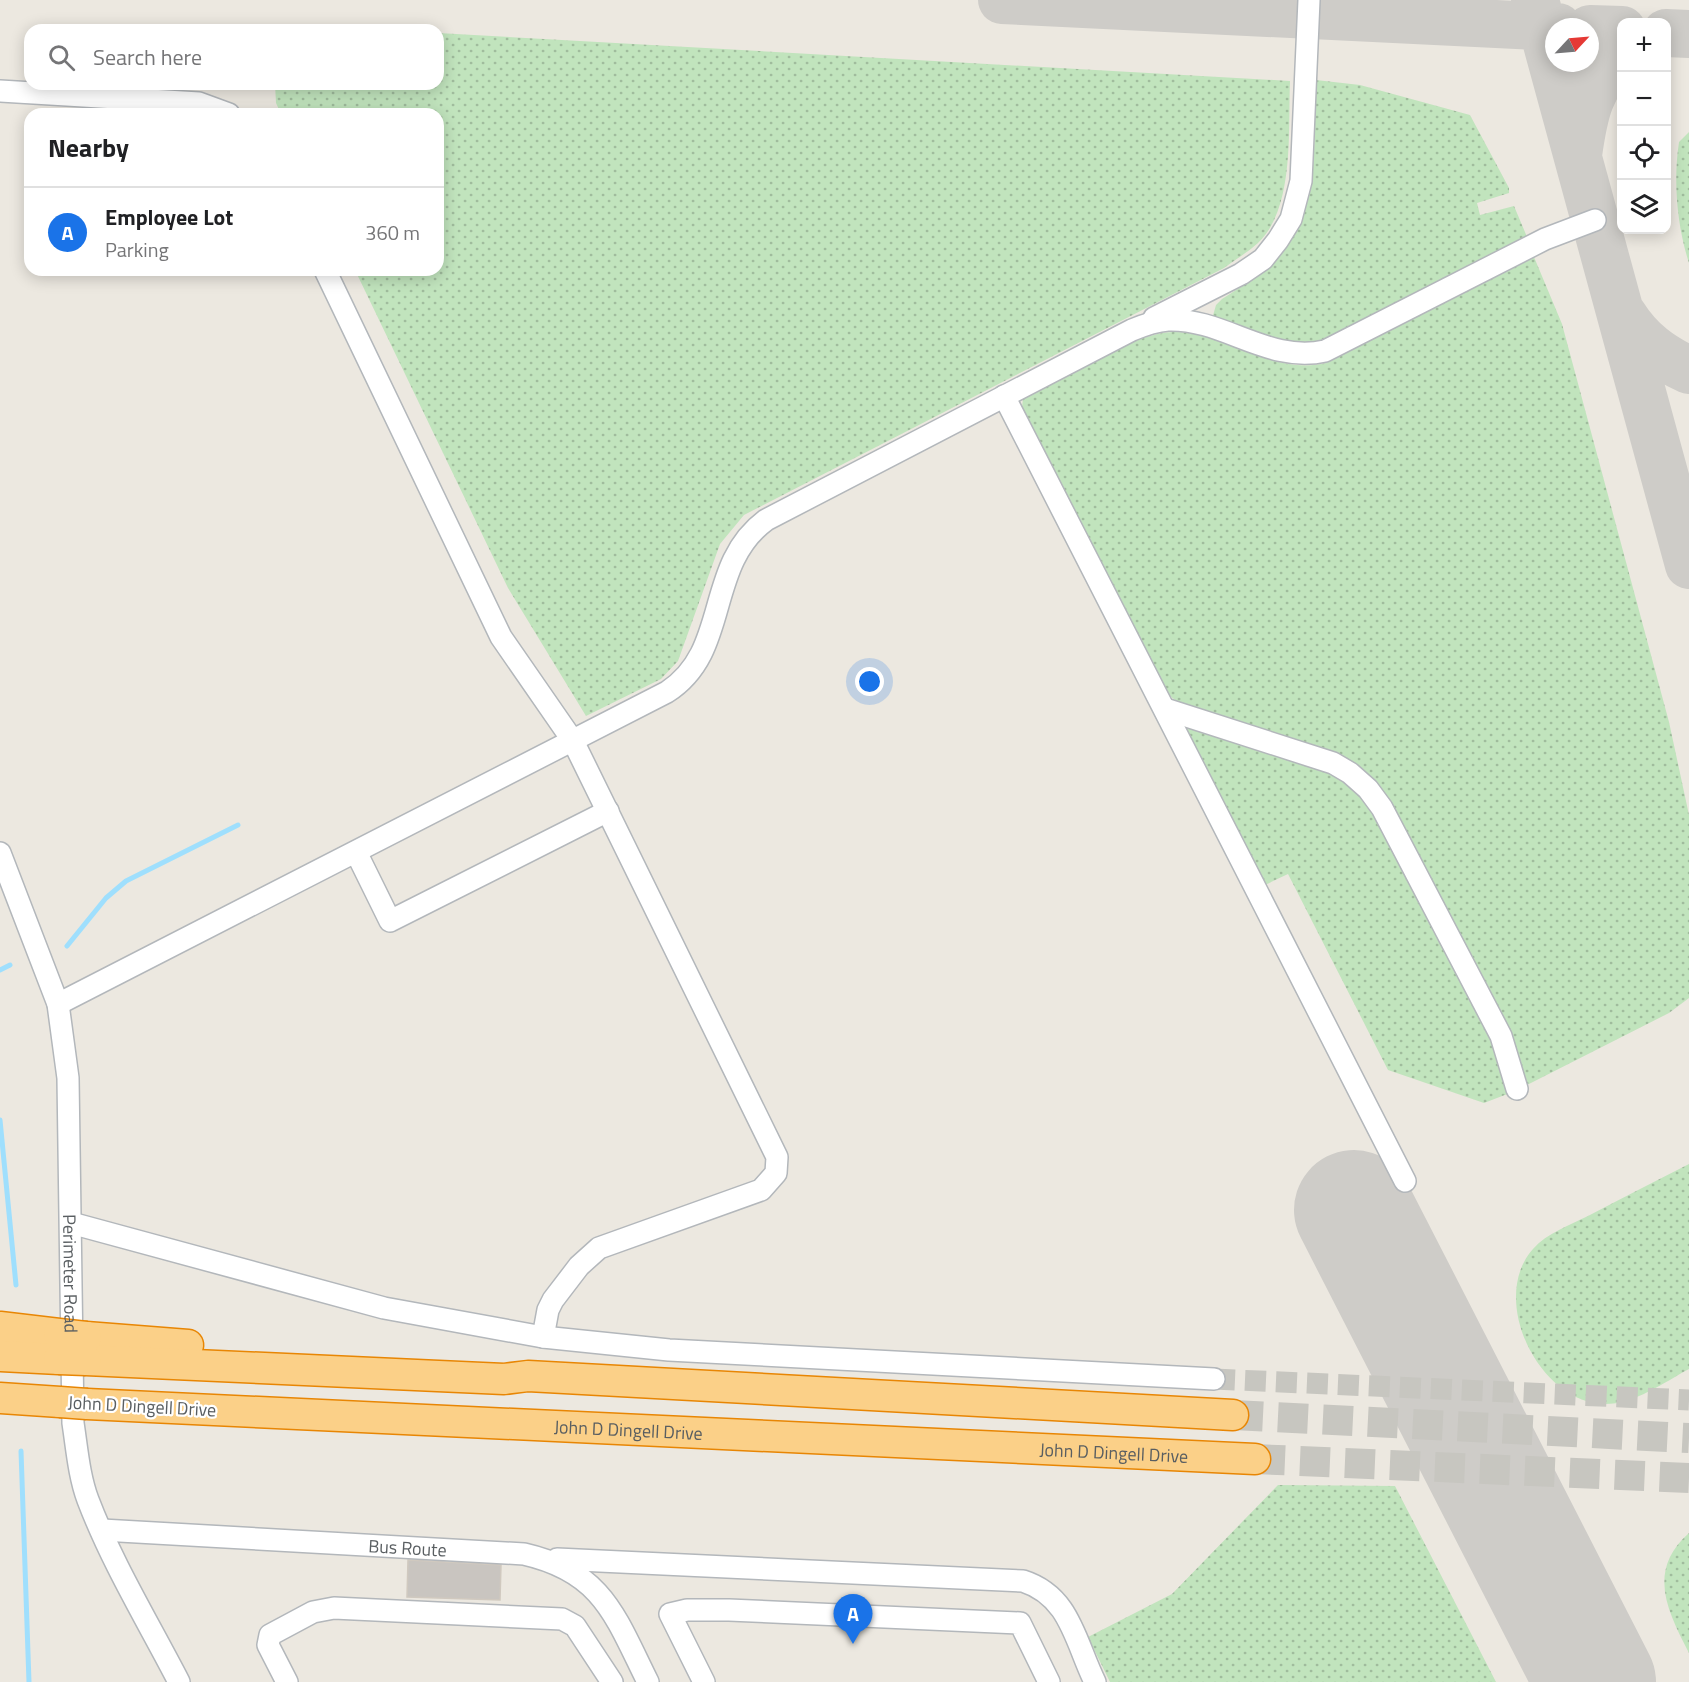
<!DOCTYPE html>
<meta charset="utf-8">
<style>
:root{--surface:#fff;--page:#f2f2f2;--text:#202124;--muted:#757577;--line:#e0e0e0;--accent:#1a73e8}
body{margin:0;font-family:"Titillium Web",sans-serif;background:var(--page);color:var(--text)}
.controls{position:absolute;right:18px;top:18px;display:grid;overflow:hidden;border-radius:12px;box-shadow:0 3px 15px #0003}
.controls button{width:54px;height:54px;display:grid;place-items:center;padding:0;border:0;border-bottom:2px solid var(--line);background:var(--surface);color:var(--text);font:30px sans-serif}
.compass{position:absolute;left:1545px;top:18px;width:54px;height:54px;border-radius:50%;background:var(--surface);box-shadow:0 3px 15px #0003;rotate:64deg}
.you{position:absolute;left:870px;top:682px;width:21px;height:21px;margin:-15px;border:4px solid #fff;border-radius:50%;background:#1a73e8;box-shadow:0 0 0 9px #1a73e833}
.badge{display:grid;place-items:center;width:39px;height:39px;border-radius:50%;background:var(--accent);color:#fff;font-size:20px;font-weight:700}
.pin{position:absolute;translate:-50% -50px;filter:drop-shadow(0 2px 3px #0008)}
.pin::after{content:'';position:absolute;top:32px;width:21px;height:18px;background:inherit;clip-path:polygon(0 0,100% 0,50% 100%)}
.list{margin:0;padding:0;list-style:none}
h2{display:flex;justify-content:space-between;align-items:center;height:78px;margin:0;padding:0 24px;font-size:26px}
h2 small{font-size:20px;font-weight:400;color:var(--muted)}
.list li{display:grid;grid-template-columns:39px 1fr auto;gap:18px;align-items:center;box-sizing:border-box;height:90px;padding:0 24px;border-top:2px solid var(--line)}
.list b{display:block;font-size:22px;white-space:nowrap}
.list p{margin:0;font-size:20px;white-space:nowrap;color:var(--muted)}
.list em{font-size:20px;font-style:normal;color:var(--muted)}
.icon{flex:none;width:33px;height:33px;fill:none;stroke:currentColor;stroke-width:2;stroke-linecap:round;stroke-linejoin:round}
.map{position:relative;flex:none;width:1689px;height:1682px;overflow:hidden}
.search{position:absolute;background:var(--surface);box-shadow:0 3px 15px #0003;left:24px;top:24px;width:420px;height:66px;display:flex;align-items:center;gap:15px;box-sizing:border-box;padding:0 21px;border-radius:18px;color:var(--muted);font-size:22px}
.panel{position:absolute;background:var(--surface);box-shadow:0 3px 15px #0003;left:24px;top:108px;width:420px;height:168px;border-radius:18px}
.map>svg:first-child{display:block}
.grass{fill:url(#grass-dots)}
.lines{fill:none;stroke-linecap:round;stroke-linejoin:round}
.stream{stroke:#9fdffd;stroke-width:5}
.taxiway{stroke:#ceccc8;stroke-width:48}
.runway{stroke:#ceccc8;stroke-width:120}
.building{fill:#c9c5c0;stroke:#d0c9bf;stroke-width:1.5}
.minor-tunnel{stroke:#c7c6c0;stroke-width:21;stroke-dasharray:21 10;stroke-linecap:butt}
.highway-tunnel{stroke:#c7c6c0;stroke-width:30;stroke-dasharray:30 15;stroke-linecap:butt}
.minor-casing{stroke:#b3b7bb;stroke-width:24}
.highway-casing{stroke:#e88604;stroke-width:33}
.minor{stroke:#fff;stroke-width:21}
.highway{stroke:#fbd088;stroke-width:30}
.highway-bridge-casing{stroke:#e88604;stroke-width:33;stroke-linecap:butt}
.highway-bridge{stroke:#fbd088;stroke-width:30}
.labels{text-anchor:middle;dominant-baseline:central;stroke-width:4.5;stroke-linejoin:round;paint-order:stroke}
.street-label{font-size:18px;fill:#595e61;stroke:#fff}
</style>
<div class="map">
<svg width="1689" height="1682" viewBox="0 0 1689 1682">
<defs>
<pattern id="grass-dots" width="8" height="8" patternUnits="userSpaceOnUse" patternTransform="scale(1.5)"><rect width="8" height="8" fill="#c1e4bd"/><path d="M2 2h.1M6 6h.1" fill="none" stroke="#a0bc9d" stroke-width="1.8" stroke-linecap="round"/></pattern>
</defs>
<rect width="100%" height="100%" fill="#ece8e0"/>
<path class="grass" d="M438,33L1290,81C1288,129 1295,208 1258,243C1248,252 1235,260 1224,268L744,515L720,544L678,661L661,679L586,716L508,588L355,270H438V114H281L276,103L275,84H438Z
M1316,80L1360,85L1470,115L1509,188V193L1477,203L1480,215L1514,206L1527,237L1322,344C1283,345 1249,331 1212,319L1216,305L1222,299C1240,287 1260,276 1275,261C1322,214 1313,141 1316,80Z
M1689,132V263C1677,226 1673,181 1679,142Z
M1534,257L1562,324L1669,722L1689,815V998L1669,1013L1525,1086L1385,797L1180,704L1170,696L1022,408L1023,398C1060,379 1136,331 1175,332C1227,332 1272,376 1326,363Z
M1186,725L1326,770L1349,783L1372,808L1490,1032L1510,1093L1484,1103L1388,1070L1288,874L1265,885L1186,729Z
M1689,1164V1369C1663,1383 1632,1406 1601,1404C1537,1399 1489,1298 1533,1249C1547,1233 1570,1225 1588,1216C1621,1199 1655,1181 1689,1164Z
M1278,1485L1395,1486L1496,1682H1110L1088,1637L1172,1594Z
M1689,1533V1653C1668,1612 1646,1571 1689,1533Z"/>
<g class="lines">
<path class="stream" d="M67,946L106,898L126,881L238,825
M0,970L10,965
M0,1120L16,1285
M21,1451L29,1682"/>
<path class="taxiway" d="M1002,0L1558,27
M1535,0L1689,565
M1590,29L1622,30
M1666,33L1689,34
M1578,155C1584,112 1589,86 1622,55
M1623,315C1640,342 1661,357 1689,370"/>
<path class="runway" d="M1354,1210L1596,1682"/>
</g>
<path class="building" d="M408,1560L501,1565L500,1600L407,1597Z"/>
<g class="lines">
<path class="minor-tunnel" d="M1214,1379L1689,1400"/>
<path class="highway-tunnel" d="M1233,1415L1689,1438
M1255,1459L1689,1478"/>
<g class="minor-casing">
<g id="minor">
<path d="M0,91L199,103L229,114"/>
<path d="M325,270L501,637L573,741L777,1157L776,1173L761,1190L599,1248L579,1266L553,1300L548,1310L543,1337"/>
<path d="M1154,318L1241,274L1263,259L1278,240L1291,219L1301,181L1309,0"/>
<path d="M1004,396L1405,1181"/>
<path d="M1165,709L1333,763L1350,773L1368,789L1382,808L1501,1036L1517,1089"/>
<path d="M356,852L390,921L608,811"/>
<path id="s1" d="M0,853L58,1004L68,1078L73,1423C77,1449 79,1476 88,1500C112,1563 148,1622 179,1682"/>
<path d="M58,1004L667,692C731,651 704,566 766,520L1132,330C1144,325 1156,321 1168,320C1223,318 1269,364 1325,351L1545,239L1595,220"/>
<path d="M71,1223L384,1308L543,1337L669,1350L1214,1379"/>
<path id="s2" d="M102,1530L524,1554C603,1572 615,1616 648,1682"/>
<path d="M557,1559L1023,1581C1070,1596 1075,1641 1095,1682"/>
<path d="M287,1682L268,1645L270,1635L313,1612L334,1608L562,1619L575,1626L612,1682"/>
<path d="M704,1682L670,1614L687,1610H729L1020,1623L1049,1682"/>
</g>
</g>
<g class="highway-casing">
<g id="highway">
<path d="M0,1327L59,1334"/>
<path d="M86,1337L188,1345"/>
<path d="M0,1356L59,1359"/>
<path d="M86,1360L504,1379L528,1376L1233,1415"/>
<path d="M0,1398L60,1402"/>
<path id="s3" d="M87,1404L1255,1459"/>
</g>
</g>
<use href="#minor" class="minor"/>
<use href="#highway" class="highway"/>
<g class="highway-bridge-casing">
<path id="highway-bridge" d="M59,1334L86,1337
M59,1359L86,1360
M60,1402L87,1404"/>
</g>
<use href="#highway-bridge" class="highway-bridge"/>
</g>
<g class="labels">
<g class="street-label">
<text stroke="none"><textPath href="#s1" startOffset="432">Perimeter Road</textPath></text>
<text transform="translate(142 1406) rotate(3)">John D Dingell Drive</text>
<text stroke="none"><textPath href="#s3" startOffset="542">John D Dingell Drive</textPath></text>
<text stroke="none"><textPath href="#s3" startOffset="1028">John D Dingell Drive</textPath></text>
<text stroke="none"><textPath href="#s2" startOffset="306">Bus Route</textPath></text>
</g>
</g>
</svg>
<div class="controls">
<button>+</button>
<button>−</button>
<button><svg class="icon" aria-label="locate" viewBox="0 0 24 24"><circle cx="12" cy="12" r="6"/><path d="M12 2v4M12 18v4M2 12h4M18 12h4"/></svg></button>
<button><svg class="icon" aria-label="layers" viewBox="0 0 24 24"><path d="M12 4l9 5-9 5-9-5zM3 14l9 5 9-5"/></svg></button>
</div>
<svg class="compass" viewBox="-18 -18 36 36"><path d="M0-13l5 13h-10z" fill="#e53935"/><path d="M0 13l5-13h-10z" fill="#757577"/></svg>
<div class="you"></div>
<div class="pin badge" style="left:853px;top:1644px">A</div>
<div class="search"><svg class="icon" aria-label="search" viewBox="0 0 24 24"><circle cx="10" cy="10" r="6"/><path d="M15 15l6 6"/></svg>Search here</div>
<section class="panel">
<h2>Nearby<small></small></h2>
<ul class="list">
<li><span class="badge">A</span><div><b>Employee Lot</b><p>Parking</p></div><em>360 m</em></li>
</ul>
</section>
</div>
